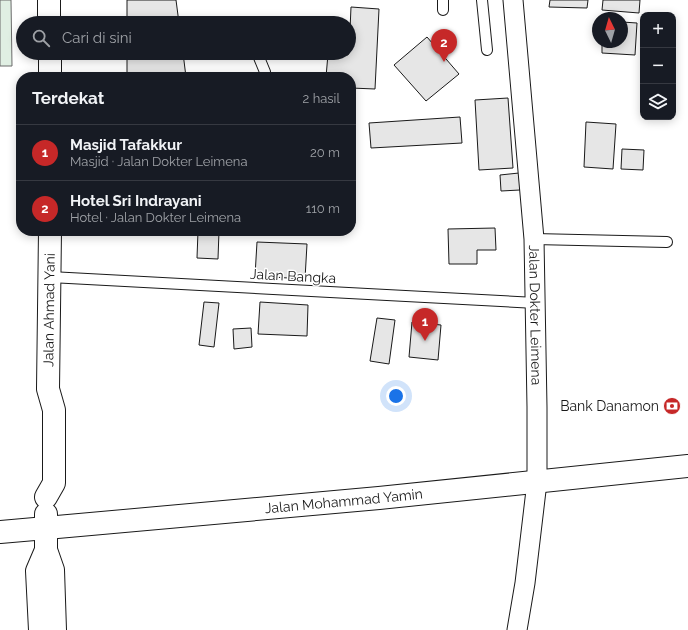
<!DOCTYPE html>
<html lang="id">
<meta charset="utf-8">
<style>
:root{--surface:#171b24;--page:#242831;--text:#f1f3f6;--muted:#9ea1a6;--line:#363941;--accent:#c62828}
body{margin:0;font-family:Raleway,sans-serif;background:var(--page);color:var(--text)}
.controls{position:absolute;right:12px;top:12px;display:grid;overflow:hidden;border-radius:8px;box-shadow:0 2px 10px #0003}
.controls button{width:36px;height:36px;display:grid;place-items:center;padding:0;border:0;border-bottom:1px solid var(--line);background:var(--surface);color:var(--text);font:20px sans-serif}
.compass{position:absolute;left:592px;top:12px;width:36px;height:36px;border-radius:50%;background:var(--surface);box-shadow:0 2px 10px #0003;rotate:355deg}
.you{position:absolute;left:396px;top:396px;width:14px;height:14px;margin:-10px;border:3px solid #fff;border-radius:50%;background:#1a73e8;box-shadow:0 0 0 6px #1a73e833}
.badge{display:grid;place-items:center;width:26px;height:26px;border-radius:50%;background:var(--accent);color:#fff;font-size:13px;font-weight:700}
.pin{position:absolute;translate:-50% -33px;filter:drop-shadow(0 1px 2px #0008)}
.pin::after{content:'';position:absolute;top:21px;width:14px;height:12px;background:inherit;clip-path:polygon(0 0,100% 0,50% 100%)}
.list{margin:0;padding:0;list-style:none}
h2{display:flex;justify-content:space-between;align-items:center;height:52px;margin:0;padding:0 16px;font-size:17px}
h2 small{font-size:13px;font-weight:400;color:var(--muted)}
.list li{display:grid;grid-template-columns:26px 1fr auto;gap:12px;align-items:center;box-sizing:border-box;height:56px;padding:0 16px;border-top:1px solid var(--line)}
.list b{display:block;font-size:15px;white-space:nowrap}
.list p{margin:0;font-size:13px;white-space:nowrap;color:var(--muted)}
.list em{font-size:13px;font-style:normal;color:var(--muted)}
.icon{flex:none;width:22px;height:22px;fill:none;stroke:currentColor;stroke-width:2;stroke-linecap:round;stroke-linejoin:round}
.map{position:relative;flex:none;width:688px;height:630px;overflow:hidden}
.search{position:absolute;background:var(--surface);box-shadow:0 2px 10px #0003;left:16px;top:16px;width:340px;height:44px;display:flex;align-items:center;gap:10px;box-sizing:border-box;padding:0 14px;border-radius:22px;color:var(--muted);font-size:15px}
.panel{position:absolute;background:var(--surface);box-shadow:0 2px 10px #0003;left:16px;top:72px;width:340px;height:164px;border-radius:16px}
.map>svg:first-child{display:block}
.green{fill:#e0efe3;stroke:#6a6a6a}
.building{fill:#e6e6e6;stroke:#1a1a1a}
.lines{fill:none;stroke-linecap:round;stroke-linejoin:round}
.lane-casing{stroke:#1a1a1a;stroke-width:12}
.street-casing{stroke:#1a1a1a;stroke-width:21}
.secondary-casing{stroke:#1a1a1a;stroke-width:24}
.primary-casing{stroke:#1a1a1a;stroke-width:24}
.lane{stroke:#fff;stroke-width:10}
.street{stroke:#fff;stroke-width:19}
.secondary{stroke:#fff;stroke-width:22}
.primary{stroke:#fff;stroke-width:22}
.labels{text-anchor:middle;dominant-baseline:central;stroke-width:3;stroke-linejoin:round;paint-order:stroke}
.street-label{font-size:14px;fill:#1a1a1a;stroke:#fff}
.poi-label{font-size:14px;fill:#1a1a1a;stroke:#fff;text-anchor:end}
</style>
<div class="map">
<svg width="688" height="630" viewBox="0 0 688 630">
<rect width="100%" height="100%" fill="#fff"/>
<path class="green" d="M0,0H11L12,66H0Z"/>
<path class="building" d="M127,0H176L179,23H127Z
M550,0H588L587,8L549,7Z
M603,0H640L639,13L602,10Z
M351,7L379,9L375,89L351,88V77H326L328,54L348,55L349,53Z
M622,22L637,23L635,55L602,53V42H622Z
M427,37L459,74L426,101L394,65Z
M127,53H183L186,77H127Z
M508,98L513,168L479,170L475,100Z
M460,117L462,143L371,148L369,123Z
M586,122L616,124L613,169L584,167Z
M622,149L644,150L643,170L621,169Z
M351,164L355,223H351Z
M519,173L520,190L501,191L500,175Z
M495,228L496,250H477V264H449L448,229Z
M198,231H219L218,259L197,258Z
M257,242L307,244L305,279L255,276Z
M204,302L219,303L214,347L199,345Z
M260,302L308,305L307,336L258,334Z
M377,318L395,320L389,364L370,361Z
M412,322L441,325L438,360L409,357Z
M251,328L252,347L234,349L233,329Z"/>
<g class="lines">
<g class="lane-casing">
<path id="lane" d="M443,0V10
M482,0L487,50
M258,55L265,72V77
M534,239L667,242
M50,277L536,303"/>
</g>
<g class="street-casing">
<g id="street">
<path id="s1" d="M513,0L534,239L537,407V482L525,583L517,630"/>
</g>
</g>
<g class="secondary-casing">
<path id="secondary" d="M0,532L46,528"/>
</g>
<g class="primary-casing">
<g id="primary">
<path d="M49,0V23"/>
<path d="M50,53V77"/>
<path id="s2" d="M46,497L54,483V410L48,389L50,231"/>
<path d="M46,514V550L53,570L55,630"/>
<path id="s3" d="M46,528L379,498L688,466"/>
<path d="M40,630L37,571L46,550"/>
</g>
</g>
<use href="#lane" class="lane"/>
<use href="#street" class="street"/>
<use href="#secondary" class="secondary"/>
<use href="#primary" class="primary"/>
</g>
<defs>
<g id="bank-disc" transform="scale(0.9)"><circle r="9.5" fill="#c62828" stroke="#fff"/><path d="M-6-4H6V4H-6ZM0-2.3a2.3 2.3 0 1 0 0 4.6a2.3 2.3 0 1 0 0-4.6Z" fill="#fff"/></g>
</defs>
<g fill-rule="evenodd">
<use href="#bank-disc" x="672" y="406"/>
</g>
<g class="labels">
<g class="street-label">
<text transform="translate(293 276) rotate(3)">Jalan Bangka</text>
<text stroke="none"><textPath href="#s2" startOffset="190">Jalan Ahmad Yani</textPath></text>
<text stroke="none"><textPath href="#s1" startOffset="316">Jalan Dokter Leimena</textPath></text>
<text stroke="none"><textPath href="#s3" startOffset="299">Jalan Mohammad Yamin</textPath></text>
</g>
<g class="poi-label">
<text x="659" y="406">Bank Danamon</text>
</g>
</g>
</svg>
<div class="controls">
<button>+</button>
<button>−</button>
<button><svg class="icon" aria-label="layers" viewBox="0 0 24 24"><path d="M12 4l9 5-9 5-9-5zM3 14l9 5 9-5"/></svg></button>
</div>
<svg class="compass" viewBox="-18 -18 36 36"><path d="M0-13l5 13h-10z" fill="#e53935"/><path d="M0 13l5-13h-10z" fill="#9ea1a6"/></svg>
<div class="you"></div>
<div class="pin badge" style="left:425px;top:341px">1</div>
<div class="pin badge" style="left:444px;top:62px">2</div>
<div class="search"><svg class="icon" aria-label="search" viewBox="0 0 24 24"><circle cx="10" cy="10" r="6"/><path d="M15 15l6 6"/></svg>Cari di sini</div>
<section class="panel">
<h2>Terdekat<small>2 hasil</small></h2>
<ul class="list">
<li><span class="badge">1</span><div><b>Masjid Tafakkur</b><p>Masjid · Jalan Dokter Leimena</p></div><em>20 m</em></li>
<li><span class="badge">2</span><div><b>Hotel Sri Indrayani</b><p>Hotel · Jalan Dokter Leimena</p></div><em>110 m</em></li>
</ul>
</section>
</div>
